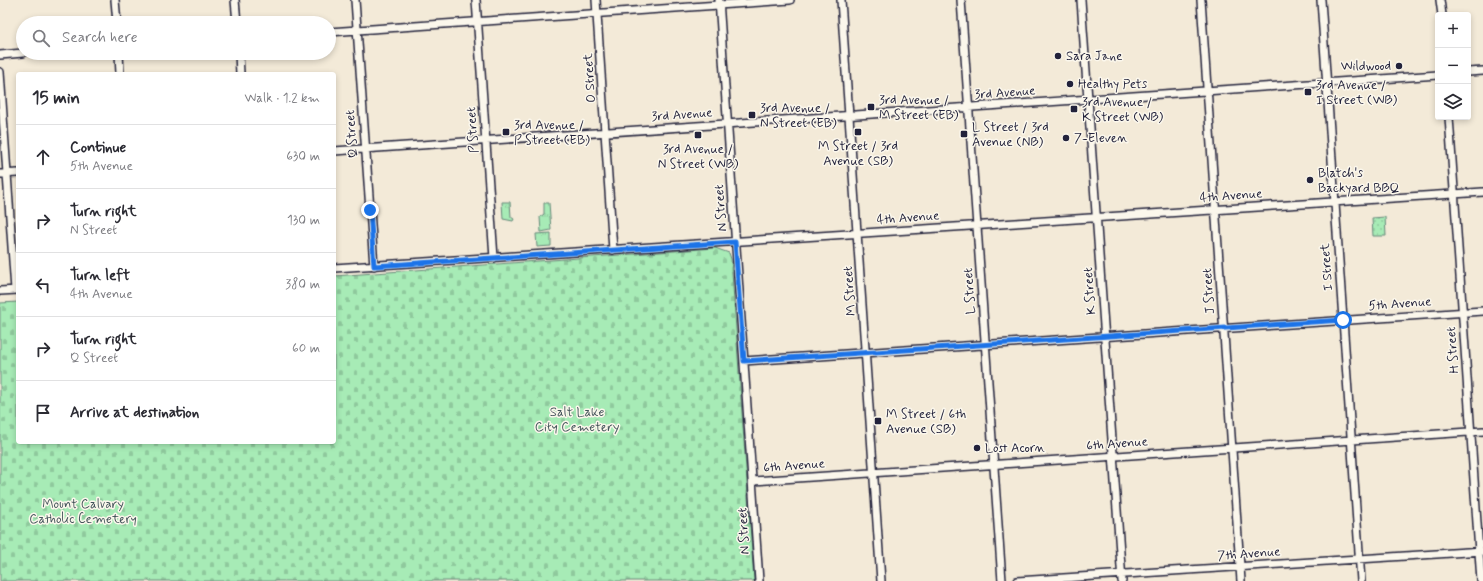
<!DOCTYPE html>
<meta charset="utf-8">
<style>
:root{--surface:#fff;--page:#f2f2f3;--text:#2b2b33;--muted:#7c7c81;--line:#e1e1e2}
body{margin:0;font-family:Mynerve,sans-serif;background:var(--page);color:var(--text)}
.controls{position:absolute;right:12px;top:12px;display:grid;overflow:hidden;border-radius:4px;box-shadow:0 2px 6px #0003}
.controls button{width:36px;height:36px;display:grid;place-items:center;padding:0;border:0;border-bottom:1px solid var(--line);background:var(--surface);color:var(--text);font:20px sans-serif}
.stop{position:absolute;width:12px;height:12px;margin:-9px;border:3px solid #1a73e8;border-radius:50%;background:#fff}
.stop.end{background:#1a73e8;border-color:#fff;box-shadow:0 1px 4px #0008}
.list{margin:0;padding:0;list-style:none}
h2{display:flex;justify-content:space-between;align-items:center;height:52px;margin:0;padding:0 16px;font-size:17px}
h2 small{font-size:13px;font-weight:400;color:var(--muted)}
.list li{display:grid;grid-template-columns:26px 1fr auto;gap:12px;align-items:center;box-sizing:border-box;height:64px;padding:0 16px;border-top:1px solid var(--line)}
.list b{display:block;font-size:15px;white-space:nowrap}
.list p{margin:0;font-size:13px;white-space:nowrap;color:var(--muted)}
.list em{font-size:13px;font-style:normal;color:var(--muted)}
.icon{flex:none;width:22px;height:22px;fill:none;stroke:currentColor;stroke-width:2;stroke-linecap:round;stroke-linejoin:round}
.map{position:relative;flex:none;width:1483px;height:581px;overflow:hidden}
.search{position:absolute;background:var(--surface);box-shadow:0 2px 6px #0003;left:16px;top:16px;width:320px;height:44px;display:flex;align-items:center;gap:10px;box-sizing:border-box;padding:0 14px;border-radius:22px;color:var(--muted);font-size:15px}
.panel{position:absolute;background:var(--surface);box-shadow:0 2px 6px #0003;left:16px;top:72px;width:320px;height:372px;border-radius:4px}
.map>svg:first-child{display:block}
.grass{fill:url(#grass-tufts);stroke:#648678}
.cemetery{fill:url(#cemetery-stones);stroke:#648678}
.park{fill:url(#park-dots);stroke:#648678}
.lines{fill:none;stroke-linecap:round;stroke-linejoin:round}
.minor-casing{stroke:#22223b;stroke-width:10}
.minor{stroke:#fbf7ec;stroke-width:7}
.route{stroke:#1a73e8;stroke-width:5}
.poi-dot{fill:#22223b;stroke:#fbf7ec;stroke-width:1.5}
.labels{text-anchor:middle;dominant-baseline:central;stroke-width:3;stroke-linejoin:round;paint-order:stroke}
.poi-label{font-size:13px;fill:#22223b;stroke:#fbf7ec;text-anchor:start}
.street-label{font-size:13px;fill:#22223b;stroke:#fbf7ec}
.park-label{font-size:13px;fill:#43545a;stroke:#fbf7ec}
</style>
<div class="map">
<svg width="1483" height="581" viewBox="0 0 1483 581">
<defs>
<pattern id="grass-tufts" width="24" height="20" patternUnits="userSpaceOnUse"><rect width="24" height="20" fill="#a7ebb6"/><path d="M3 7l-1-3M5 7V3M7 7l1-3M15 17l-1-3M17 17v-4M19 17l1-3" fill="none" stroke="#8fc99d"/></pattern>
<pattern id="cemetery-stones" width="16" height="16" patternUnits="userSpaceOnUse"><rect width="16" height="16" fill="#a7ebb6"/><path d="M2 7V4a2 2 0 0 1 4 0v3zM10 15v-3a2 2 0 0 1 4 0v3z" fill="#8fc99d"/></pattern>
<pattern id="park-dots" width="8" height="8" patternUnits="userSpaceOnUse"><rect width="8" height="8" fill="#a7ebb6"/><path d="M2 2h.1M6 6h.1" fill="none" stroke="#8fc99d" stroke-width="1.8" stroke-linecap="round"/></pattern>
</defs>
<rect width="100%" height="100%" fill="#f3ead8"/>
<filter id="ink" filterUnits="userSpaceOnUse"><feTurbulence type="fractalNoise" baseFrequency=".025" numOctaves="2"/><feDisplacementMap in="SourceGraphic" scale="8" xChannelSelector="R" yChannelSelector="G"/><feConvolveMatrix kernelMatrix="1 2 1 2 8 2 1 2 1" color-interpolation-filters="sRGB"/></filter>
<g filter="url(#ink)">
<path class="grass" d="M502,202H510L511,217L514,219L513,221L503,219Z
M544,203H549L551,230L541,232L540,217L544,214Z
M551,233V246L537,247L536,234Z"/>
<path class="cemetery" d="M715,248L729,253L731,259L754,581H0V303L18,302V442H334V276Z"/>
<path class="park" d="M1385,217L1386,236H1373L1372,218Z"/>
<g class="lines">
<g class="minor-casing">
<path id="minor" d="M115,0L117,23
M235,0L237,23
M355,0L374,266
M476,0L494,258
M596,0L613,250
M719,0L759,581
M841,0L881,581
M961,0L1002,581
M1081,0L1122,581
M1201,0L1241,581
M1321,0L1361,581
M1440,0L1442,15
M329,32L790,0
M119,53L120,74
M239,53L240,74
M0,55L23,53
M0,72L15,290
M1468,72L1483,71
M1449,117L1481,581
M334,151L1438,75
M0,174L18,173
M334,268L1483,192
M0,291L18,290
M744,361L1483,311
M753,481L1483,431
M1017,581L1483,551"/>
</g>
<use href="#minor" class="minor"/>
</g>
</g>
<g class="lines" filter="url(#ink)">
<path class="route" d="M370,210L374,266L735,242L744,361L1343,320"/>
</g>
<g class="poi-dot">
<circle cx="1058" cy="56" r="4"/>
<circle cx="1399" cy="66" r="4"/>
<circle cx="1070" cy="84" r="4"/>
<rect x="1304" y="88" width="8" height="8" rx="2"/>
<rect x="867" y="103" width="8" height="8" rx="2"/>
<rect x="1070" y="105" width="8" height="8" rx="2"/>
<rect x="748" y="111" width="8" height="8" rx="2"/>
<rect x="502" y="128" width="8" height="8" rx="2"/>
<rect x="854" y="128" width="8" height="8" rx="2"/>
<rect x="960" y="130" width="8" height="8" rx="2"/>
<rect x="694" y="131" width="8" height="8" rx="2"/>
<circle cx="1066" cy="138" r="4"/>
<circle cx="1310" cy="180" r="4"/>
<rect x="874" y="417" width="8" height="8" rx="2"/>
<circle cx="977" cy="448" r="4"/>
</g>
<g class="labels">
<g class="poi-label">
<text x="1066" y="56">Sara Jane</text>
<text x="1391" y="66" text-anchor="end">Wildwood</text>
<text x="1078" y="84">Healthy Pets</text>
<text x="1316" y="85">3rd Avenue /<tspan x="1316" dy="15">I Street (WB)</tspan></text>
<text x="879" y="100">3rd Avenue /<tspan x="879" dy="15">M Street (EB)</tspan></text>
<text x="1082" y="102">3rd Avenue /<tspan x="1082" dy="15">K Street (WB)</tspan></text>
<text x="760" y="108">3rd Avenue /<tspan x="760" dy="15">N Street (EB)</tspan></text>
<text x="514" y="125">3rd Avenue /<tspan x="514" dy="15">P Street (EB)</tspan></text>
<text x="972" y="127">L Street / 3rd<tspan x="972" dy="15">Avenue (NB)</tspan></text>
<text x="1074" y="138">7-Eleven</text>
<text x="858" y="146" text-anchor="middle">M Street / 3rd<tspan x="858" dy="15">Avenue (SB)</tspan></text>
<text x="698" y="149" text-anchor="middle">3rd Avenue /<tspan x="698" dy="15">N Street (WB)</tspan></text>
<text x="1318" y="173">Blatch's<tspan x="1318" dy="15">Backyard BBQ</tspan></text>
<text x="886" y="414">M Street / 6th<tspan x="886" dy="15">Avenue (SB)</tspan></text>
<text x="985" y="448">Lost Acorn</text>
</g>
<g class="street-label">
<text transform="translate(590 78) rotate(-94)">O Street</text>
<text transform="translate(1005 93) rotate(-4)">3rd Avenue</text>
<text transform="translate(682 115) rotate(-4)">3rd Avenue</text>
<text transform="translate(473 130) rotate(-94)">P Street</text>
<text transform="translate(352 134) rotate(-94)">Q Street</text>
<text transform="translate(1231 196) rotate(-4)">4th Avenue</text>
<text transform="translate(721 208) rotate(-94)">N Street</text>
<text transform="translate(908 218) rotate(-4)">4th Avenue</text>
<text transform="translate(1327 267) rotate(-94)">I Street</text>
<text transform="translate(850 291) rotate(-94)">M Street</text>
<text transform="translate(970 291) rotate(-94)">L Street</text>
<text transform="translate(1090 291) rotate(-94)">K Street</text>
<text transform="translate(1209 291) rotate(-94)">J Street</text>
<text transform="translate(1400 304) rotate(-4)">5th Avenue</text>
<text transform="translate(1453 350) rotate(-94)">H Street</text>
<text transform="translate(1117 444) rotate(-4)">6th Avenue</text>
<text transform="translate(794 466) rotate(-4)">6th Avenue</text>
<text transform="translate(744 531) rotate(-93)">N Street</text>
<text transform="translate(1249 554) rotate(-4)">7th Avenue</text>
</g>
<g class="park-label">
<text x="577" y="412">Salt Lake<tspan x="577" dy="15">City Cemetery</tspan></text>
<text x="83" y="504">Mount Calvary<tspan x="83" dy="15">Catholic Cemetery</tspan></text>
</g>
</g>
</svg>
<div class="controls">
<button>+</button>
<button>−</button>
<button><svg class="icon" aria-label="layers" viewBox="0 0 24 24"><path d="M12 4l9 5-9 5-9-5zM3 14l9 5 9-5"/></svg></button>
</div>
<div class="stop" style="left:1343px;top:320px"></div>
<div class="stop end" style="left:370px;top:210px"></div>
<div class="search"><svg class="icon" aria-label="search" viewBox="0 0 24 24"><circle cx="10" cy="10" r="6"/><path d="M15 15l6 6"/></svg>Search here</div>
<section class="panel">
<h2>15 min<small>Walk · 1.2 km</small></h2>
<ul class="list">
<li><svg class="icon" aria-label="ahead" viewBox="0 0 24 24"><path d="M12 20V5M6 11l6-6 6 6"/></svg><div><b>Continue</b><p>5th Avenue</p></div><em>630 m</em></li>
<li><svg class="icon" aria-label="right" viewBox="0 0 24 24"><path d="M7 20v-9h11M14 6l5 5-5 5"/></svg><div><b>Turn right</b><p>N Street</p></div><em>130 m</em></li>
<li><svg class="icon" aria-label="left" viewBox="0 0 24 24"><path d="M17 20v-9H6M10 6l-5 5 5 5"/></svg><div><b>Turn left</b><p>4th Avenue</p></div><em>380 m</em></li>
<li><svg class="icon" aria-label="right" viewBox="0 0 24 24"><path d="M7 20v-9h11M14 6l5 5-5 5"/></svg><div><b>Turn right</b><p>Q Street</p></div><em>60 m</em></li>
<li><svg class="icon" aria-label="arrive" viewBox="0 0 24 24"><path d="M6 21V4h12l-3 4 3 4H6"/></svg><div><b>Arrive at destination</b></div></li>
</ul>
</section>
</div>
